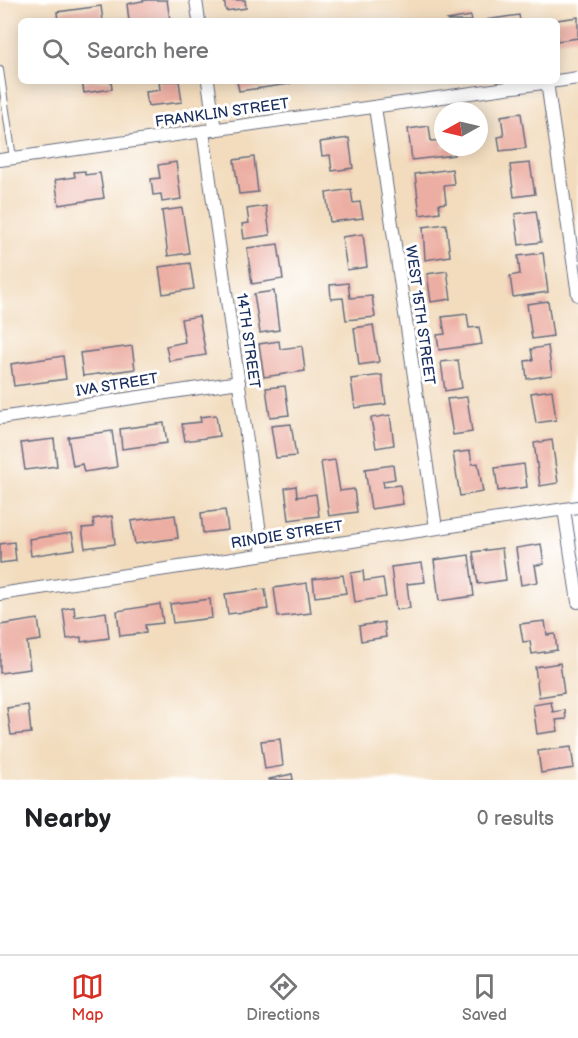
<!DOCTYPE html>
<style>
:root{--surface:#fff;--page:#f6f6f6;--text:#202124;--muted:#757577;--line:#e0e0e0;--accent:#d93025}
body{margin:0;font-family:"Balsamiq Sans",sans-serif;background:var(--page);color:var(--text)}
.compass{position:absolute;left:434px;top:102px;width:54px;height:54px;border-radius:50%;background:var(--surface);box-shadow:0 3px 15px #0003;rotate:262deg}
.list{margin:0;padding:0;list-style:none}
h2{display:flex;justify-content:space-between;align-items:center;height:78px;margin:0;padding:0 24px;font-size:26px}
h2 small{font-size:20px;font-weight:400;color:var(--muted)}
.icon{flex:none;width:33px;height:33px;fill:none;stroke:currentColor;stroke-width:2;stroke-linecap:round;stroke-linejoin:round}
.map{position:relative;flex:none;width:578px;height:780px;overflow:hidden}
.search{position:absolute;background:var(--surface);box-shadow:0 3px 15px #0003;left:18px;right:18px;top:18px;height:66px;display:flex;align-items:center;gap:15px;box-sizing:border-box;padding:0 21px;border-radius:9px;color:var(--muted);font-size:22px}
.sheet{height:174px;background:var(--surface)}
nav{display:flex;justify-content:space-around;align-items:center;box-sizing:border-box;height:84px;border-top:2px solid var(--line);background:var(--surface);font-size:16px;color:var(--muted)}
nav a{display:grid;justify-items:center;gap:3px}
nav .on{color:var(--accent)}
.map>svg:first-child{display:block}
.building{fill:#ecada2}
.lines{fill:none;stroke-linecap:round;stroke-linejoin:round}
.lane-casing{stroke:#666c7f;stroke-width:8}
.street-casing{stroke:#666c7f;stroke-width:14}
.lane{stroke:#fff;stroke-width:6}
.street{stroke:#fff;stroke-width:12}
.labels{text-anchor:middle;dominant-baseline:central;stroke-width:6;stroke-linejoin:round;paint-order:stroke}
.street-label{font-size:15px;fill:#1b2f5e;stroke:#fff}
</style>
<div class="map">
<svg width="578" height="780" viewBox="0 0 578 780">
<rect width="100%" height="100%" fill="#fff"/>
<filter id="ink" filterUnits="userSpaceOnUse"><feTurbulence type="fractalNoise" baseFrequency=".0167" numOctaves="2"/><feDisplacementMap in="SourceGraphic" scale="12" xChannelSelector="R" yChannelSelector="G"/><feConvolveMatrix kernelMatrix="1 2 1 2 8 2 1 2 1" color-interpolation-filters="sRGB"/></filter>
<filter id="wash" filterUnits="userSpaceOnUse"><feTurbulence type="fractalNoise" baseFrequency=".008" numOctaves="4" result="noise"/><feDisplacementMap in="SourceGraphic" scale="24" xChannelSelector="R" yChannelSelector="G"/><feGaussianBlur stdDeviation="1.35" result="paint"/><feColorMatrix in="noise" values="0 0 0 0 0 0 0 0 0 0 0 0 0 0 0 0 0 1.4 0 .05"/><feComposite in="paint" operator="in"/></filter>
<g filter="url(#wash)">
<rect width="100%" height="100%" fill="#f2dcbd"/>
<g id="blocks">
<path class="building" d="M147,0H167L170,20L129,21L127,4Z
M224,0H245L246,8L226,11Z
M101,6L103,21H58L57,12Z
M519,15L520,21H486V20Z
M471,16L472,21H448L447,20Z
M578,17V38L557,41V20Z
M82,81H111L112,89L84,93Z
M159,81H179L182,102L148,106L146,92L160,90Z
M237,81H289L290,84L239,91Z
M521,113L526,148L500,151L498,137L504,136L501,116Z
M429,126L431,141L443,140V147H453L454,155L412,160L408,129Z
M349,138L353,168L332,171L330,155L322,156L320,142Z
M254,157L258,192L239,194L234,160Z
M176,162L181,199L162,202L161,194L153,195L151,179L160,178L158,165Z
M530,163L535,194L514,197L510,165Z
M452,169L454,184L444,185L446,203L439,204L440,212L420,215L415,174Z
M85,171V175L100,173L104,198L59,205L55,180L75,177L74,172Z
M351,189L353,203L360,202L363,218L330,222L326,193Z
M266,206L270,235L244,239L242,224L249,223L247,209Z
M182,208L189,253L168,256L162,211Z
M536,211L541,242L519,245L515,214Z
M446,224L450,256L425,260L423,227Z
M363,234L367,267L347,270L342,237Z
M278,244L283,279L252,284L247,248Z
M543,253L548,292L513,297L510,276L520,274L518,256Z
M190,263L194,289L163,294L159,267Z
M447,271L451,299L431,302L427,274Z
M348,283L350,298L372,296L375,317L346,320L343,298L331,299L330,285Z
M274,291L279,330L260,333L254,294Z
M548,301L553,336L532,339L527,304Z
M467,314L469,328L479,327L482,344L439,350L437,335L445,334L442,317Z
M199,316L206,355L169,361L166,346L185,342L181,319Z
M373,325L379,362L359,365L354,328Z
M279,341L280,349L302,346L305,371L264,377L259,344Z
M132,346L135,369L83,376L80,353Z
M548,346L552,375L527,379L525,361L533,360L531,349Z
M63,356L66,379L14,386L11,364Z
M458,360L462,388L445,391L441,362Z
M382,375L386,404L355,408L351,379Z
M285,386L289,415L270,417L266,388Z
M552,390L556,420L536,423L531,393Z
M467,397L472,432L453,435L447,399Z
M216,415L219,436L185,441L182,424L201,422L200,417Z
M390,415L394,445L376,448L371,418Z
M164,423L167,443L122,449L120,429Z
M291,424L296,456L276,458L271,426Z
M112,431L117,467L84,472L82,464L73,466L68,437Z
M54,439L57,466L25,470L21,443Z
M552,440L558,483L540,486L534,443Z
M470,451L472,464L478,463L483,492L460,496L453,453Z
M335,460L340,491L354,489L357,512L329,516L321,462Z
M524,464L527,487L498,491L495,468Z
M393,465L395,479L383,481L384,487L400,485L403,504L371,509L365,469Z
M296,486L297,497L316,494L319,516L289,520L285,488Z
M225,510L228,530L203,533L201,513Z
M175,515L178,538L135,544L131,521Z
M112,516L115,544L85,548L82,528L94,527L93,519Z
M72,533L75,549L31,556L29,539Z
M14,542L16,561L0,563V544Z
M541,544L544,564L535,565L538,582L521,585L516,548Z
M502,548L506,580L478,584L473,552Z
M469,555L474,596L439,601L434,560Z
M422,563L425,582L407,584L410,608L396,610L391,567Z
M363,571L364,581L383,578L386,597L355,602L351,573Z
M343,575L346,593L315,597L313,579Z
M307,583L311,613L278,617L274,588Z
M265,589L268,609L228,614L225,594Z
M210,599L212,618L173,623L170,604Z
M160,604L163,623L145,625L146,633L120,636L117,611Z
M74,607L75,617L106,612L109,638L81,642V637L67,639L63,609Z
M38,619L41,640L27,642L30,669L0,673V625Z
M545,621L547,635L555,634L557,650L532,654L530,641L523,642L520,624Z
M384,622L386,637L361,641L359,626Z
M560,663L564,693L539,697L535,667Z
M551,702L553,712L565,710L566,719L556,720L558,731L537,734L533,705Z
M28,705L31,733L11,735L7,708Z
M280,739L283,766L265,769L261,741Z
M571,747L574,768L541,773L538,751Z
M292,774L293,780H269V779Z"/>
</g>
</g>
<g filter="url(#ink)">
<use href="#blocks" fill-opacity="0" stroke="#666c7f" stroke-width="1.5"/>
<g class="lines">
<g class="lane-casing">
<path id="lane" d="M0,70L13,158"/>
</g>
<g class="street-casing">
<path id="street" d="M196,0L199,21
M208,81L215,130
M557,81L578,78
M547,82L578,295
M375,107L436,528
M203,131L263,554
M0,160L556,81
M0,418L239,382
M564,509L578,602
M0,594L578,507"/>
</g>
<use href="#lane" class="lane"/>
<use href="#street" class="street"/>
</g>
</g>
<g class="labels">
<g class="street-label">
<text transform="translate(222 113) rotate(-8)">FRANKLIN STREET</text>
<text transform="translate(420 315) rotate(82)">WEST 15TH STREET</text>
<text transform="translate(248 341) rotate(82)">14TH STREET</text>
<text transform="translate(117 385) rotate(-9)">IVA STREET</text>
<text transform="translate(287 535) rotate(-9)">RINDIE STREET</text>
</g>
</g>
</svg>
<svg class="compass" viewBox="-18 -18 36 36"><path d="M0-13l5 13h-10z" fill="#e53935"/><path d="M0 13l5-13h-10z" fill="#757577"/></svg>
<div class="search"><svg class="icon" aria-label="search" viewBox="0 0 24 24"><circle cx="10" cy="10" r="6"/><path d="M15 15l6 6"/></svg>Search here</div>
</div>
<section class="sheet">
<h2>Nearby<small>0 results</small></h2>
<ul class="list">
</ul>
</section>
<nav>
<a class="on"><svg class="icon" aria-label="map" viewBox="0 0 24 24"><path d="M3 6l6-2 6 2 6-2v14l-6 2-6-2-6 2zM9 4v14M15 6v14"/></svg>Map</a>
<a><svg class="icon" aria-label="directions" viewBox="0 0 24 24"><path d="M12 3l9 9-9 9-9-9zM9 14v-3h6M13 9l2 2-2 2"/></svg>Directions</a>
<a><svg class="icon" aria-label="saved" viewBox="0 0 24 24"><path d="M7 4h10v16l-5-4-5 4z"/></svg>Saved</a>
</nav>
